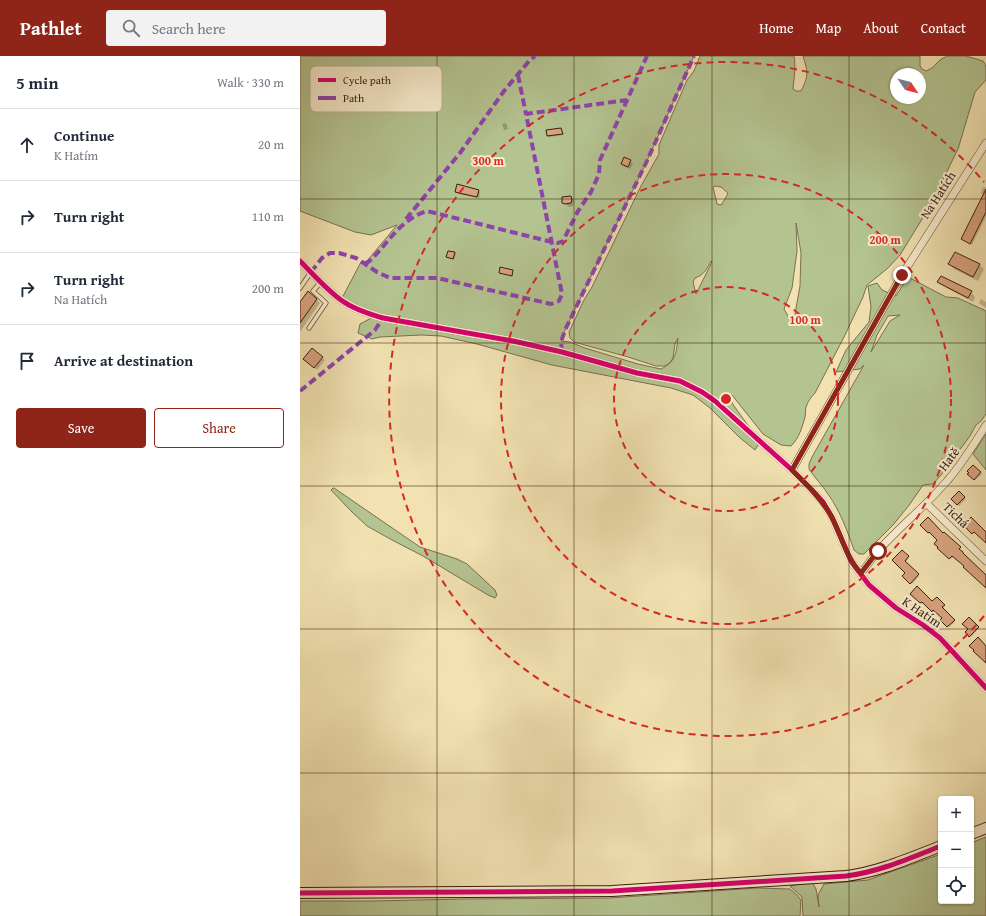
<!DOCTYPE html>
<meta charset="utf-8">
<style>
:root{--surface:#fff;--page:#f2f2f3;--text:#1f2937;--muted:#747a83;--line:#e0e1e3;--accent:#8f2418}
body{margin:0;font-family:"Gentium Book Plus",serif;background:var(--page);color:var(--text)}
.controls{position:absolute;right:12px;bottom:12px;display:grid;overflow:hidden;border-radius:4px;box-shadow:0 1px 3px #0004}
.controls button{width:36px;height:36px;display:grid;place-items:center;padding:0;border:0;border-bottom:1px solid var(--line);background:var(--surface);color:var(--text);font:20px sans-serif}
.compass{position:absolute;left:590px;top:12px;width:36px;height:36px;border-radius:50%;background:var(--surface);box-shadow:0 1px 3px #0004;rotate:125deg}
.stop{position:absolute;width:12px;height:12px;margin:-9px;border:3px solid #8f2418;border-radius:50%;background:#fff}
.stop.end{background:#8f2418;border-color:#fff;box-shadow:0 1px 4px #0008}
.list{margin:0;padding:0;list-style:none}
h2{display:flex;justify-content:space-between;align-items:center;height:52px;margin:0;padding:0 16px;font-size:17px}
h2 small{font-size:13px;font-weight:400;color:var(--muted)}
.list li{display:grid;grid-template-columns:26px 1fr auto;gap:12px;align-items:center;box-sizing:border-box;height:72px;padding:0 16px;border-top:1px solid var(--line)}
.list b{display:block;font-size:15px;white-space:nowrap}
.list p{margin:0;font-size:13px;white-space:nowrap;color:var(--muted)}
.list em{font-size:13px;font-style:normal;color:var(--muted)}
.actions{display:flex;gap:8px;padding:12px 16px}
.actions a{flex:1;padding:9px 0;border:1px solid var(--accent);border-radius:4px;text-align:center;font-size:14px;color:var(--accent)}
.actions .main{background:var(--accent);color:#fff}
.icon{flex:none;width:22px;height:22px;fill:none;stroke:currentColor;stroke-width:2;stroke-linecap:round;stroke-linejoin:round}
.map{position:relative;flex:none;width:686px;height:860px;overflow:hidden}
header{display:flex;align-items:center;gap:24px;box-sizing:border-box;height:56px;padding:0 20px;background:var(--accent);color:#fff}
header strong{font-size:19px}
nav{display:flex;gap:22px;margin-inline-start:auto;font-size:14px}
.search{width:280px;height:36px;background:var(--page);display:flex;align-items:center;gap:10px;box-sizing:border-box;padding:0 14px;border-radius:4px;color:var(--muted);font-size:15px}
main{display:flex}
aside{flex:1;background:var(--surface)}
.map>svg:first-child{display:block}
.green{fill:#b4c491;stroke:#787051;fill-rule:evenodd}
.shadow{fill:#0003}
.building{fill:#d9a37d;stroke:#3b1d11}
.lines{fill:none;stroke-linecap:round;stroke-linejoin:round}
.lane-casing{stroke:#694e39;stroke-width:5}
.street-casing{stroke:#694e39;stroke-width:8}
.secondary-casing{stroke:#3b1d11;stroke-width:12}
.lane{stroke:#f7eccd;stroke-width:3.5}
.street{stroke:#f7eccd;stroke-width:7}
.secondary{stroke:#f7eccd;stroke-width:10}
.quiet{stroke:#8e44ad;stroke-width:4;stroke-dasharray:8 4;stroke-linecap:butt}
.cycleway-casing{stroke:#f7eccd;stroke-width:8}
.cycleway{stroke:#d6006c;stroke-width:5}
.route{stroke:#8f2418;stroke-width:5}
.grid{fill:none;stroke:#3b1d11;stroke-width:1;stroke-opacity:0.55}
.ring{fill:none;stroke:#d62828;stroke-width:2;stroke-dasharray:7 5}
.labels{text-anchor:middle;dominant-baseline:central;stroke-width:4;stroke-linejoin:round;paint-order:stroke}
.street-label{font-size:13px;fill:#3b1d11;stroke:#f7eccd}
.key{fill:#f7eccd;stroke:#bfae95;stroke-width:1}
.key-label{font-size:11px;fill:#3b1d11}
.centre{fill:#d62828;stroke:#f7eccd;stroke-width:2}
.ring-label{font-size:12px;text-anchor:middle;font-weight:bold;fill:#d62828;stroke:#f7eccd;stroke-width:4;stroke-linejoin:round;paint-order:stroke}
</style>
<header>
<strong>Pathlet</strong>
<div class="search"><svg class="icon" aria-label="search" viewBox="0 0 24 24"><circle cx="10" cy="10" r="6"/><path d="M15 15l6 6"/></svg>Search here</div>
<nav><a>Home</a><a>Map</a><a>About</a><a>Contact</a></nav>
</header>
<main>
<aside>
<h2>5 min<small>Walk · 330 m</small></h2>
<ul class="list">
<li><svg class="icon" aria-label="ahead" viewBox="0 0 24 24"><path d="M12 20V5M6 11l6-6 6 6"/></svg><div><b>Continue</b><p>K Hatím</p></div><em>20 m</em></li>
<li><svg class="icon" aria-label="right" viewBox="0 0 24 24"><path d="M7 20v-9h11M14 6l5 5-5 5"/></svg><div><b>Turn right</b></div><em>110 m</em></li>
<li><svg class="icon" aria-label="right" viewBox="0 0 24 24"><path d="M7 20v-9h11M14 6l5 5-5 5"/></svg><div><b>Turn right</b><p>Na Hatích</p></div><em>200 m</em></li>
<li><svg class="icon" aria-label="arrive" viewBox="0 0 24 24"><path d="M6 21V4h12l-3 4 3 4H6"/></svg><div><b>Arrive at destination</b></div></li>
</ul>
<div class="actions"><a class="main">Save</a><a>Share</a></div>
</aside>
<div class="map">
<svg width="686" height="860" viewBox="0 0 686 860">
<rect width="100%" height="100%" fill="#f2e2b2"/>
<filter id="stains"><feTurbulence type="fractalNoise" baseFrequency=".005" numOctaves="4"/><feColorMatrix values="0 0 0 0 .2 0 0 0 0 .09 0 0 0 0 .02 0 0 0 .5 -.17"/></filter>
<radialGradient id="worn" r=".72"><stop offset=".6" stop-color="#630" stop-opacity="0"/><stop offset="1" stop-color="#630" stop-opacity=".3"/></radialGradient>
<path class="green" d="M0,0H394L346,107L265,274L261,285L270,286L285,292L338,308L361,313C376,305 376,298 378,282L375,288L373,302L370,307L365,310H356L328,301L274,286L270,282L269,276L284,244L292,231L341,130L359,98V89L387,24L394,15L400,0H494C496,11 494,22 493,33L496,35H501C509,20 508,16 503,0H620V10L622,13L626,15L632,12L640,4L647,0H666L683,5L686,10V24L675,36L658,93L630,150L600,199L588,212L567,229L563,241L544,281L515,337C511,341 508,345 506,351C505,354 506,357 505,361C502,372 499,382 491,390L481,389L463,378L432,339L429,341L434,350L460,386L455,394L439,381L410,352L393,339L371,332L252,309L177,288L141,280L121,279L80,281L72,283L58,277L60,268L75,260L41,244L61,206L67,205L97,169L71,179L55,176L0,155ZM596,18H620V42H596ZM415,130L421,131L428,137L425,143L421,149L417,148L413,131ZM496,167L501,197L500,230L493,269L484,253L492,232L497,195ZM411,205L412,206L396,238L393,226L395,222C404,219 407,213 411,205Z
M608,221L646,241L658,242L686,255V358L681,365L676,369L670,380L641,419L633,428L623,429L610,448L593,469L564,498H559L554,494C547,474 540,455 528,438C522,429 515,422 509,413V408L512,401L564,309L560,313L536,316L546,294L569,266L571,251L568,230L577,227L582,234L596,240ZM600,259L590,265L571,296L577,279L588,260Z
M686,378V414L673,398Z
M33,432H34L120,491L157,503L167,508L195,534L197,539L195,542L188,539L123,500L92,484L67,470L51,455L31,434Z
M686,781V860H503L502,841L490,830L512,826L516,833L519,851L518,839L524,828L568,824L641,798V845H671V787Z
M457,832L490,833L497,839L501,844L500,860H0V845H73L163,843L309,842Z"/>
<path class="shadow" d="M206,67L208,73L204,74L202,68Z
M261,73L263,79L249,81L248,80Z
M330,105L333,108L330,113L325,111L322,108Z
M683,131L686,132V160L672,189L662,183L684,139L681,137Z
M178,135L180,137L179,142L158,138L156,136Z
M271,141L274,144V147L273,150L269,151L263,146Z
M155,197L156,198L154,204L147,201Z
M649,208L679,209L684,213L678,225L654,213Z
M638,226L671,236L675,241L673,246L643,230Z
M8,236L20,247L0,276V248Z
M681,243L686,246V252L679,247Z
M22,302L25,304L17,314L7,305Z
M673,410L682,418L675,424L669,418Z
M659,436L666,443L659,450L652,443Z
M621,469L643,479L644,477L661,493L660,494L686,521V531L666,510L654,500L651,503L639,493L638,484L631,476L629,478Z
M602,495L609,502L605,507L619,520L612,528L603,520L606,517Z
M611,538L632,546L637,542L645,550L642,553L655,566L649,571L642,564L643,562L635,554L634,556L623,546L622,548Z
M669,563L679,572L671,581L666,576L669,573Z"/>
<path class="building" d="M261,72L263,78L247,80L246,74Z
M324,101L331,104L328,111L321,108Z
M157,128L179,134L177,141L155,136Z
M686,133V156L670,188L661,183Z
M271,140L272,144L271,147L265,148L262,147V141Z
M148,195L155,196L153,203L146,201Z
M655,196L680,208L673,221L648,208Z
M200,211L213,214L212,220L199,217Z
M641,220L672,235L668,242L637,226Z
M8,235L17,243L0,267V246Z
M12,292L23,301L14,312L3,303Z
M673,409L681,416L674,424L667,418L669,417L667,415Z
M659,435L665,441L657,449L651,443Z
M628,461L643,477L644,476L661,491L659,493L663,496V497L686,519V532L663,511L664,510L652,500L649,503L637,492L638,491L634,488L637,484L629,476L628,477L620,469Z
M671,461L686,476V487L674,476L672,478L663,469Z
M602,494L609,500L605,505L619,518L610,528L602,520L605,517L592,504Z
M617,530L632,545L637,541L645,549L642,551L655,564L647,571L640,564L642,562L633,554L632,556L622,546L620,547L610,538Z
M669,561L679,571L669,581L665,576L668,573L662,568Z
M678,581L686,590V607L673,595L674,594L669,590Z"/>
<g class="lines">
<g class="lane-casing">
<path id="lane" d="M0,232L11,216
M9,272L26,247L13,235L21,226"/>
</g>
<g class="street-casing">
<path id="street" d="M0,205C13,218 26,233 41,244C53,253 69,258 83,262L213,285L262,296L337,317L380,325L402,336L415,345L492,414L511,433L523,446L532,461L551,505L569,529L596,552L623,569L640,582L686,632
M492,414L602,219L686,87
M627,448L686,505
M561,517C567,510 572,502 578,495C600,470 626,450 647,425C662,408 674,388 686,369"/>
</g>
<g class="secondary-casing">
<path id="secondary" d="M671,778L686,772
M0,837L312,835L546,820C579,816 610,802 641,790"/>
</g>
<use href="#lane" class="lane"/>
<use href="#street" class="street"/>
<use href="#secondary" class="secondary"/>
<path class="quiet" d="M218,19L226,58
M106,163L160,97L204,35L229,5L235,0
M65,208C72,204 76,198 81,193C94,177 107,161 127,155L252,186L258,187L263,185L278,155L291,136L299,118L300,104L347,0
M11,216L22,202L30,197H39L56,202L77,216L90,222H137L251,248L259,245L262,238L226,58L327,44
M262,296L261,286L265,274L346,107L394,0
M0,335L75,274L83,262"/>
<g class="cycleway-casing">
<path id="cycleway" d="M0,205C13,218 26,233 41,244C53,253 69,258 83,262L213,285L262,296L337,317L380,325L402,336L415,345L492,414L511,433L523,446L532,461L551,505L569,529L596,552L623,569L640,582L686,632
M0,837L312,835L546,820C579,816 610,802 641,790"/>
</g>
<use href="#cycleway" class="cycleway"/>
</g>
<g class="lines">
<path class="route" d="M578,495L561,517C547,504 541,478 531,460C521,442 506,428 492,414L602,219"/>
</g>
<path class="grid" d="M137,0V860M274,0V860M412,0V860M549,0V860M0,143H686M0,287H686M0,430H686M0,573H686M0,717H686"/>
<g class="ring">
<circle cx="426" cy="343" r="112"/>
<circle cx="426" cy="343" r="225"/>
<path d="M684 560A337 337 0 1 1 684 126"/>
</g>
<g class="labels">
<g class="street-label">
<text transform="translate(638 139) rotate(-57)">Na Hatích</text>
<text transform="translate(649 403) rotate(-53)">Hatě</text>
<text transform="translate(656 459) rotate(44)">Tichá</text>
<text transform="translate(622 556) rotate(34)">K Hatím</text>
</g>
</g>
<rect x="10" y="10" width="132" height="46" rx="6" class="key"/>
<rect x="18" y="22" width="18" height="4" fill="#d6006c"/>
<rect x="18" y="40" width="18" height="4" fill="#8e44ad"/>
<g class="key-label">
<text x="43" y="28">Cycle path</text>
<text x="43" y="46">Path</text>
</g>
<circle cx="426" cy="343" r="6" class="centre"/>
<g class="ring-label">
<text x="188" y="109">300 m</text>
<text x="585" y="188">200 m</text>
<text x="505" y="268">100 m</text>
</g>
<rect width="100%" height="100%" filter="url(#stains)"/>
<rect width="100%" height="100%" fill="url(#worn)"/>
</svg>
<div class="controls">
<button>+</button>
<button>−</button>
<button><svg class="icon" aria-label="locate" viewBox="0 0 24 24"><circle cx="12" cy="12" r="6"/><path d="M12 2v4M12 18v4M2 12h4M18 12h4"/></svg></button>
</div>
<svg class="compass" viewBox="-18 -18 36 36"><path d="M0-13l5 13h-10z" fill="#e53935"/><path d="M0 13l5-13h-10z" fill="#747a83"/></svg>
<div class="stop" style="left:578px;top:495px"></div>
<div class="stop end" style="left:602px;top:219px"></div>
</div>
</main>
